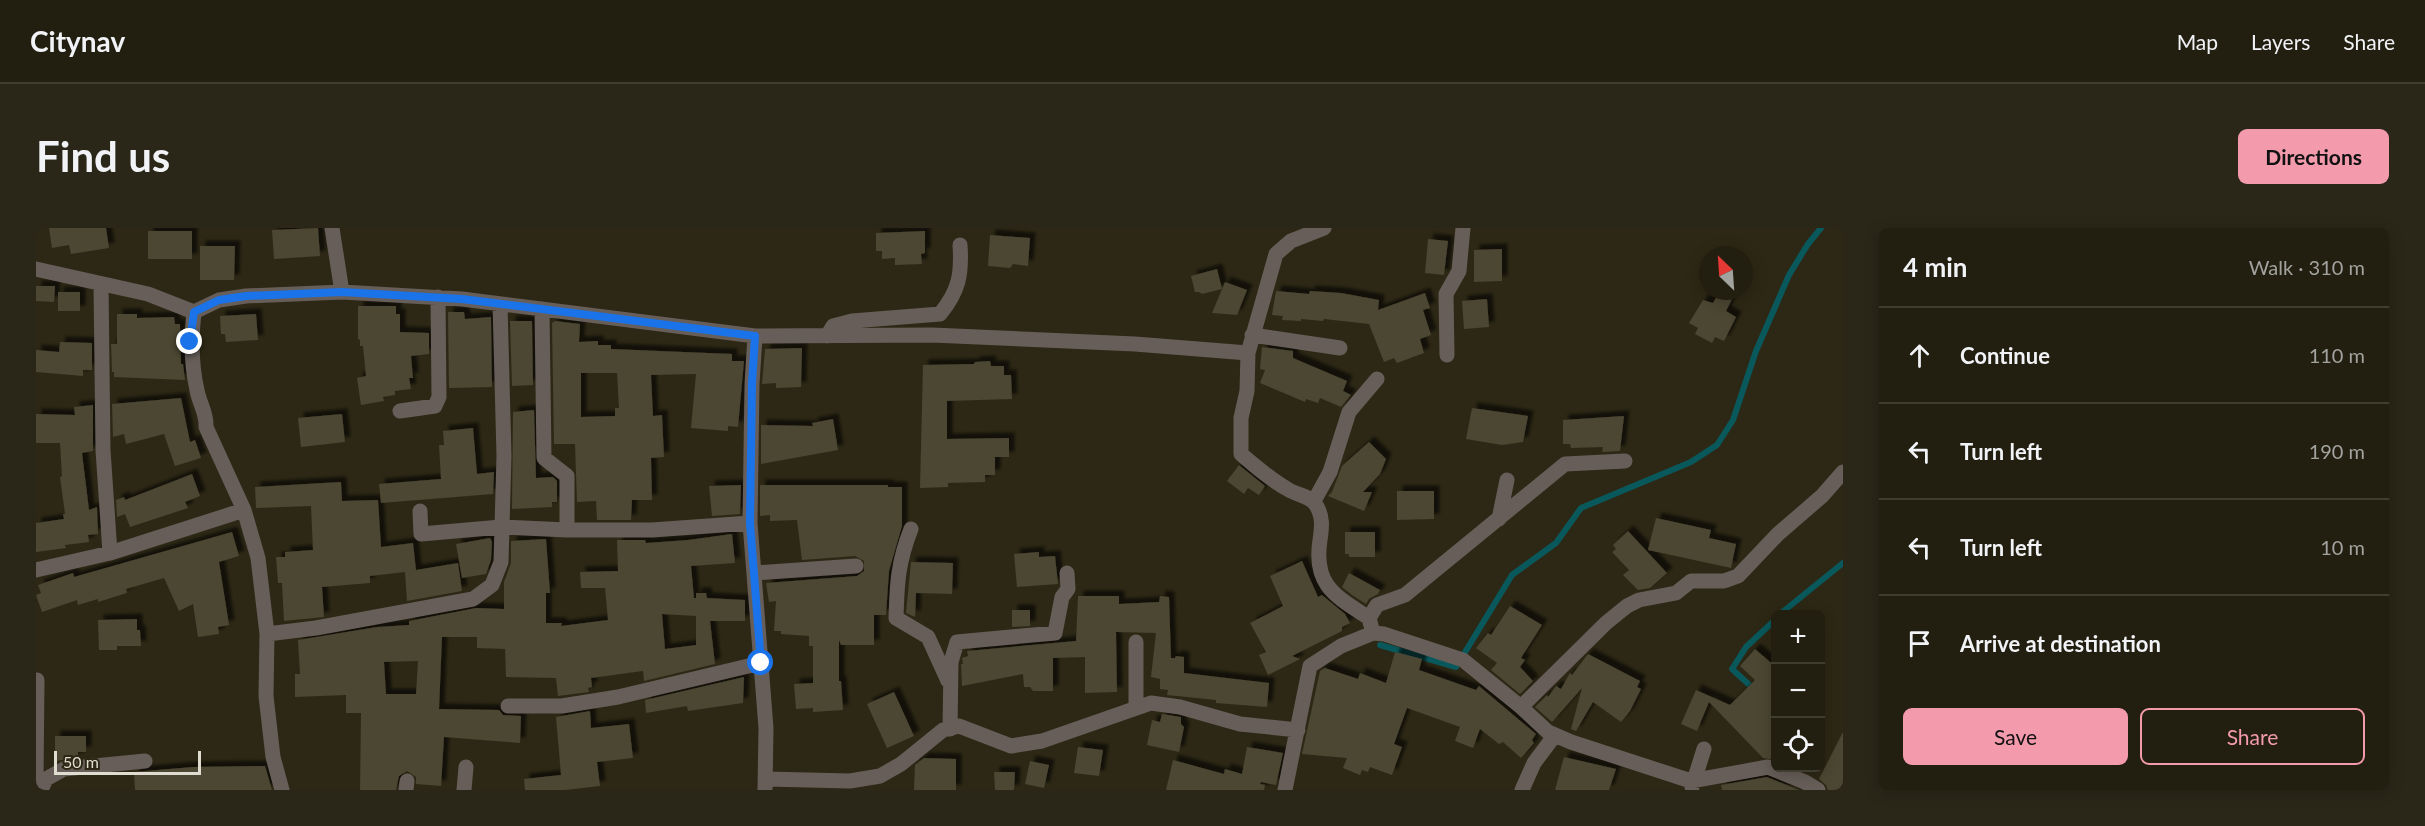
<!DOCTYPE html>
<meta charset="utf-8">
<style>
:root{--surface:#221e10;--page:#2a2719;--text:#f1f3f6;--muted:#a2a29f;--line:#3f3c30;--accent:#f39aac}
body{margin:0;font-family:Lato,sans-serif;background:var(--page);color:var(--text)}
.controls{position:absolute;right:18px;bottom:18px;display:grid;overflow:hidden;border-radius:9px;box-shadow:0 3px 15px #0003}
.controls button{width:54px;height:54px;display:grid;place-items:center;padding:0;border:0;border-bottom:2px solid var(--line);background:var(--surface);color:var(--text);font:30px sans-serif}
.compass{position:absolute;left:1663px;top:18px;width:54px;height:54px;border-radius:50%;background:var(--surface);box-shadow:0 3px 15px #0003;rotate:335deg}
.scale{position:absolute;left:18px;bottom:15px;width:147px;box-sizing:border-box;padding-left:6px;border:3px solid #dfdcd0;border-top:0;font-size:16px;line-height:21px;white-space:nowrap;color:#dfdcd0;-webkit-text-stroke:4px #2d2815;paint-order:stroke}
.stop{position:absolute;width:18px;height:18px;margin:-14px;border:4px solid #1a73e8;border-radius:50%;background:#fff}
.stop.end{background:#1a73e8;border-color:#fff;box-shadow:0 2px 6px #0008}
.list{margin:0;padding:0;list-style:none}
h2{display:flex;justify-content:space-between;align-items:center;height:78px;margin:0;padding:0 24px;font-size:26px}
h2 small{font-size:20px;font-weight:400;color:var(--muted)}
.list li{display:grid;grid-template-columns:39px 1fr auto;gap:18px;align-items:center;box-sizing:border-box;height:96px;padding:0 24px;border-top:2px solid var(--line)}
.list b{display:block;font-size:22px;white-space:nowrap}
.list em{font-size:20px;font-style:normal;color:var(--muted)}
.actions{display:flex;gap:12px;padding:18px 24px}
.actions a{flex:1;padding:14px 0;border:2px solid var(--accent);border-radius:9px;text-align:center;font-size:21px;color:var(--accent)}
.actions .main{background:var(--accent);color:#111}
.icon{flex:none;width:33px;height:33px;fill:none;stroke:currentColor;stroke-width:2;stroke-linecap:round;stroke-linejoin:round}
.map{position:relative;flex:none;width:1807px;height:562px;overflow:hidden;border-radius:9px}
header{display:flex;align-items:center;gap:36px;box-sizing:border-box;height:84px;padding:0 30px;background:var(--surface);border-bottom:2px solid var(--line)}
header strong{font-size:28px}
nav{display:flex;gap:33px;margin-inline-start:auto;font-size:21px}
.intro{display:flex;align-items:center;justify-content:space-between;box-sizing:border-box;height:144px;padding:0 36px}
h1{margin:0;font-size:42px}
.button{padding:15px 27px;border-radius:9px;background:var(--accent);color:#111;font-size:21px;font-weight:700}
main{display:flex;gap:36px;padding:0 36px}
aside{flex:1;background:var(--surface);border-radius:9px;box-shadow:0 3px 15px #0003}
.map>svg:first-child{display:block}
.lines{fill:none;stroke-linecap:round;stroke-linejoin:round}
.stream{stroke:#09595c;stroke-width:6}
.building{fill:#4b4632;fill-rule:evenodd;filter:url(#shadow)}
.minor{stroke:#675e59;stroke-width:15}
.route{stroke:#1a73e8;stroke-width:8}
</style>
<header>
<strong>Citynav</strong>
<nav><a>Map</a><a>Layers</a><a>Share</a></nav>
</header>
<div class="intro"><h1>Find us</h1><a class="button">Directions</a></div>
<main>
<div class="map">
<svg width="1807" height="562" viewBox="0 0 1807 562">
<defs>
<filter id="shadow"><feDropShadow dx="5.5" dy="-5.5" stdDeviation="1.5" flood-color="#0009"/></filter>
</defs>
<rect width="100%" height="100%" fill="#2d2815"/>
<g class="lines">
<path class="stream" d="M1744,386L1807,335
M1344,417L1420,439L1476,347L1520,315L1545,280L1655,234L1681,217L1697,192L1720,123L1753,47L1772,16L1785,0
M1719,462L1696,441L1710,419L1740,391"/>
</g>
<path class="building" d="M13,0H70L73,20L35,26L33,17L16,20Z
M282,0L284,28L238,31L236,2Z
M112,3H156V31H112Z
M889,3V25L885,26L886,36L859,37V30L846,31V23H840V5Z
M954,7L994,10L992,38L977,36L974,40L952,38Z
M1392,11L1412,13L1408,47L1389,45Z
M164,18H199L198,52H164Z
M1466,21V53L1438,54V22Z
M1181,41L1186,61L1166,66L1163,64H1159L1155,48Z
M1189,54L1211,62L1201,87L1176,85Z
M0,58H19L18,74L0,73Z
M1240,63L1273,66L1274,63L1305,65L1343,72L1342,82L1389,65L1394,80L1387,82L1395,107L1384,111L1388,125L1361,135L1358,130L1348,134L1333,96L1288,91L1287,93L1265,91V93L1246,92L1247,88L1236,87Z
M1684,63H1700L1690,83L1700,89L1688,113L1679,109L1676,115L1659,106L1662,100L1653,95L1667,72L1677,75Z
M22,64H44V83H22Z
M1451,71L1453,99L1428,101L1426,73Z
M322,78H360V86H364V104L393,105V126L375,128L377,150H373L375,161L359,163V167L347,169L348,173L325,177L321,150L330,148L327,118H324V112L322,111Z
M412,84H428L429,91L455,89L456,159L413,160Z
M81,86H101V90L138,89L139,96H144L145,136H147L149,152L78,149V144H76L75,116H81Z
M220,86L222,112L190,114L189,106H185L184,88Z
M474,93H496L497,157L476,158Z
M519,93L544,96L543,114L562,113V117H575V121L696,126V133H708L702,199L692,198V203L655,200L660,146L615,147L617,188L626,187L628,229L615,230L616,272H596L595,292H561L560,273L541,274L539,216H518L516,95ZM545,145H581L583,180H579V188L545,189Z
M24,114L56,115V142H47V148L0,144V122L23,124Z
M1226,119L1257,123V130L1311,153L1307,163L1315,167L1305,179L1284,170L1282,175L1270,171L1269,174L1224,155L1229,142L1224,141Z
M766,120L765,159L740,160V155L726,156L729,121Z
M954,133L955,138H968V147H975L976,171L911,173V211L973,210V229H959V247H949V254L912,255V259L884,260L887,137L938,136L939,134Z
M145,170L154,214L159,212L165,230L139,238L128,206L90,216L88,206L77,209L76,176Z
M57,177V223L46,225L53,282L61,279L62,306L52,307L53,314L29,317L30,320L0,324V295L28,291L27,286H29L24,249L26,248L24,215H0V186L39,187L38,179Z
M1436,180L1492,188L1487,214L1466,217L1430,211Z
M498,182L500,250L517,249L521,253V274H516V279L476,281L477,184Z
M306,186L309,214L265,219L262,190Z
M1588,188L1584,223L1566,224L1567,219L1535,220L1534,216H1527V192Z
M797,191L802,222L725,236V197L777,198L776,195Z
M437,200L441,246L458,244L457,266L345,275L343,256L405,251L403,217H408L407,203Z
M1333,214L1350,231L1344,246L1327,264H1336L1328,283L1292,268L1296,264L1306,238Z
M1203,237L1229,258L1223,267L1212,260L1208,266L1191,253Z
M156,246L164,268L149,274L152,280L94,299L89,286L81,289L80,272L88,269L89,272Z
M305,254L306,273L342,272L345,319L377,315L380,342L422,335L426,363L371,373L369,344L334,348V355L286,359L288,389L248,393L246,355H242L240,329H249V324L277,322L275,278L220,280L219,259Z
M705,257L704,286L676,288L673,258Z
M724,257H852V259H866V298L853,343L850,387H838V417H805L803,412V453H805L807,482L777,484V480L760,481L758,456L777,455V418H773V408L745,406V403H738L740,373L733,374L730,355L821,348L828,343V333L819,328L766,332L761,292L734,293V287L724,288Z
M1361,263H1398V291L1361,292Z
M1620,290L1675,302L1673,310L1700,316L1695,340L1612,322Z
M1592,303L1631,345L1614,360L1602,362L1587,347L1593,342L1576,324L1580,321L1577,317Z
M196,304L203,328L183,334L193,397L182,399L183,406L162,409L157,376L143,383L128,350L90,361L91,365L62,374V371L42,377L41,372L6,384L0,367L5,365L2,357L37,345L38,349Z
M1309,304H1339V329H1313V326H1309Z
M696,306L699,335L655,338L658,370H660V365H670L671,370L709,372V393H674L679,436L608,453L607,443L555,450L556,459L552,460L553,464L522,468L520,450L470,449L469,421L441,420V409H406L403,481L463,482L467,487L485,488L484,515L408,509L405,558L380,556V549L371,543L363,548L360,562H324L325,485H310V467L259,469V446H264L262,412L341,399L373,397V393L440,380L468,381V354L475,335V313L510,311L514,365H510V395H526L525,398L572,392L569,360H545L544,344L582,343L581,312H609L610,315L652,312ZM626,386L660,388V417L629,421ZM382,433L380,466H350L348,434Z
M454,310L456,314L455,332L450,346L426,350L420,316Z
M1003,324V329L1019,328L1022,356L981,359L978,326Z
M1266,333L1282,369L1286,367L1309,386L1314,395L1306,399V403L1256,428L1264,431L1232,447L1223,427L1230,424L1214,395L1247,378L1234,348Z
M875,334L917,335L916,366L880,365L879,389L870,385Z
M1313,345L1344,362L1342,366L1333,371L1330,376L1316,367L1306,359Z
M1042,368H1083V376L1123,374L1124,368L1133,369L1135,430H1139L1140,428L1148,429V445L1233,455L1231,479L1180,475V472L1131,467L1132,462L1124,461V451L1115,449L1120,405L1080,404L1081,464L1049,465V429L1017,430V463H997L994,459H988L987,446L926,458L925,436H927L926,430L932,428L931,423L1040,413Z
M1474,378L1506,397L1485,430L1489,432L1484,439L1497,453L1484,466L1455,442L1461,435L1440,420L1452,405L1455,407Z
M976,382H994V398L976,399Z
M101,391V402H104L105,418H81V422H63L62,392Z
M1719,421L1740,439V532L1727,530L1673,474L1661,503L1645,496L1660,462L1694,477L1719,452L1704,438Z
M1359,424L1386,431L1383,442L1440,462L1443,458L1500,506L1496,512L1498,515L1485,530L1467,514L1463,516L1444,501L1437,520L1419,513L1424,499L1371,480L1358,516L1366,519L1356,547L1334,539L1332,544L1326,542L1324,547L1307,540L1311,530L1266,526L1284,443L1289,440L1322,451L1324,445L1350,455Z
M1552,426L1604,453L1601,459L1605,461L1594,483L1585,494L1557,474L1540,503L1535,501L1546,460L1516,494L1499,479L1511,467L1512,469L1520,458L1525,461L1534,445L1536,447Z
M708,449L707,475L652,483L651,478L610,485L609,472Z
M858,464L878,508L851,520L831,476Z
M554,483L555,500L593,496L597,530L561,534L564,558L529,562H489L488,551L525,547L520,489Z
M1126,486L1145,489V496L1148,499L1143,524L1111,517L1116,492L1124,494Z
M1807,504V562H1792L1790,557L1783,551Z
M19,508H50V524H42V530L19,533Z
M1042,519L1067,522L1063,548L1038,545Z
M1211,519L1247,525L1240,557L1225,554L1224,556L1229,557L1228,562H1130L1137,532L1188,546L1189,541L1206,546Z
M1528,529L1580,541L1573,562H1519Z
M888,530L920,531V562H878L879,537Z
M994,533L1013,537L1008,560L989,556Z
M229,538L236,562H99L98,544L157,539Z
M958,544H979L978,562H959Z
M1731,549L1763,562H1686L1685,557Z"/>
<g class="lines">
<path class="minor" d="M296,0L306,64
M1288,0L1255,13L1240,26L1212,125L1211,163L1205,190V226C1220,239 1235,252 1253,262C1261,267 1275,268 1280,277C1287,288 1286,299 1284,312C1277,357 1299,368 1333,390L1337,405
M0,41L112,66L158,84L183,72L210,68L306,64L426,71L719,108L896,107L1099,116L1212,125
M65,56L67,222L74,325L208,282
M158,84C155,111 155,136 161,162C163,175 171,185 170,199L208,282L222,330L231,406L230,468L237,529L246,562
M1216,107L1304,120
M719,108L716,156L714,295L730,500L729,562
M791,108L797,98L816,93L904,86C923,63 926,46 924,17
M1411,127L1410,66L1423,43L1427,0
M364,183L399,178L403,169L402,69
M1278,273L1294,244L1313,184L1341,151
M384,283L385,306L465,299L531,302V248L508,230L506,81
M1463,291L1471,252
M875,301C862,334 861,355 860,390L892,409L912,453
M531,302H616L714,295
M0,342L74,325
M718,345L820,338
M1333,390L1341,377L1369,367L1529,236L1589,233
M231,406L280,400L437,371L456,357L465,334L468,228L464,76
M1100,414V480
M472,478H526L582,469L725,435
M1485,479L1570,395L1591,378L1603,372L1640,365L1655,353H1688L1702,348L1742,306L1786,268L1807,244
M914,501L915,434L921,414L1019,405L1026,369L1032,361L1031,345
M730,551L814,553L844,548L865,536L907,502L923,498L975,518L1006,513L1115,475L1144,479L1204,496L1262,502
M0,552L1,452
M1656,559L1668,521
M5,562L10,551L28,541L109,533
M370,562L371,553
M428,562L430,539
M1249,562L1274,438L1305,418L1337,405L1348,406L1427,432L1485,479L1512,504L1535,514L1655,553L1732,539L1769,554L1782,562
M1486,562L1498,535L1519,507"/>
</g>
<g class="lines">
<path class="route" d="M154,114L158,84L183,72L210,68L306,64L426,71L719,108L716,156L714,295L725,435"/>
</g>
</svg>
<div class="controls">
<button>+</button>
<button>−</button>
<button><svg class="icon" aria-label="locate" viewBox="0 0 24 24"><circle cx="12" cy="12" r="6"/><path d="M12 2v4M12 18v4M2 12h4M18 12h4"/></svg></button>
</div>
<svg class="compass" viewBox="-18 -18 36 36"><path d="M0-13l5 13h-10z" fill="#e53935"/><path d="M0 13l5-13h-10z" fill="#a2a29f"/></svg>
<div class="scale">50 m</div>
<div class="stop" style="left:725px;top:435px"></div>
<div class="stop end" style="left:154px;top:114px"></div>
</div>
<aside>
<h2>4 min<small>Walk · 310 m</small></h2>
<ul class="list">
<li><svg class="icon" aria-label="ahead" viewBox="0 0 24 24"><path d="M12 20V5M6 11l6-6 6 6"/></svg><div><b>Continue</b></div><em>110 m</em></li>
<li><svg class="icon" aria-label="left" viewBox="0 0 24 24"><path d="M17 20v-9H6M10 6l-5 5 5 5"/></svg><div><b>Turn left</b></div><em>190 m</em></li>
<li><svg class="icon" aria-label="left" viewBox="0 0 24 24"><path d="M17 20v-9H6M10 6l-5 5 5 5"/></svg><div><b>Turn left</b></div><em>10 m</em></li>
<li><svg class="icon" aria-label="arrive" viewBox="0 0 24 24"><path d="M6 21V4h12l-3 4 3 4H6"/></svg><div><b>Arrive at destination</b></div></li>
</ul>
<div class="actions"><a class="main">Save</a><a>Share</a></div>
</aside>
</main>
